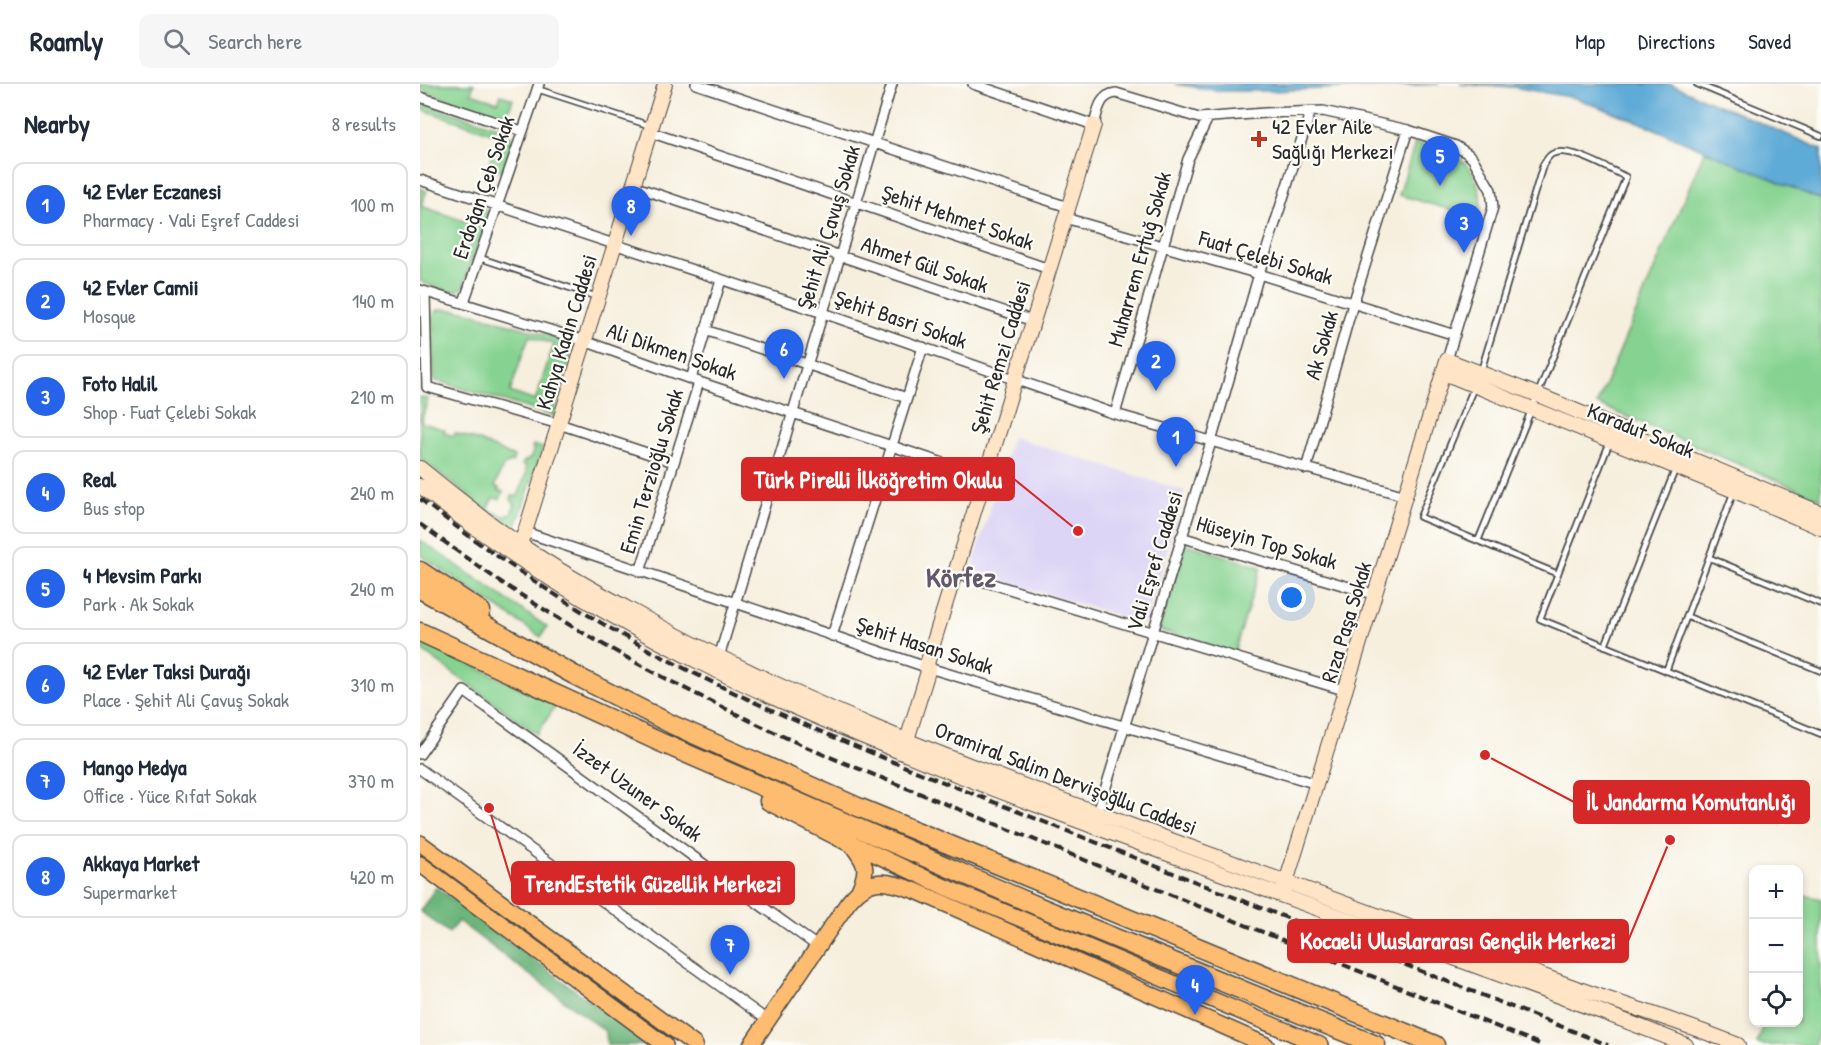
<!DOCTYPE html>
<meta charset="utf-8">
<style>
:root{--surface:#fff;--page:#f6f6f7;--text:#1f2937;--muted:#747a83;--line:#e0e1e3;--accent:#2563eb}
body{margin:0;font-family:"Patrick Hand",sans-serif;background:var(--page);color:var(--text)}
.controls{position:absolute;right:18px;bottom:18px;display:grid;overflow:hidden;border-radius:12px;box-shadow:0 3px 9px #0003}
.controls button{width:54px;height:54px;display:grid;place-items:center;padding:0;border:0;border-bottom:2px solid var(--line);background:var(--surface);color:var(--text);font:30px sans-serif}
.you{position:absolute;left:872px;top:514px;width:21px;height:21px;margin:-15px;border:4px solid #fff;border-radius:50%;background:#1a73e8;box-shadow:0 0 0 9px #1a73e833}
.badge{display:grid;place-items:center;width:39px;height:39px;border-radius:50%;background:var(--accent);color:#fff;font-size:20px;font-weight:700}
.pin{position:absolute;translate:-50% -50px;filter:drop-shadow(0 2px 3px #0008)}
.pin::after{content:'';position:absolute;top:32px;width:21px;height:18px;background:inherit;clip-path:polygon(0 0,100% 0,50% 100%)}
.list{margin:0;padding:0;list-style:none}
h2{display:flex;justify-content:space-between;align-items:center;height:78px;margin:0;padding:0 24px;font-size:26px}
h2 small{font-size:20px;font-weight:400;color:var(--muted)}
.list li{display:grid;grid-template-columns:39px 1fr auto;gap:18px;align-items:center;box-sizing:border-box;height:84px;margin:0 12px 12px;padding:0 12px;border:2px solid var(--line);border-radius:12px}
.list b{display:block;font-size:22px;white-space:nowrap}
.list p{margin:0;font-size:20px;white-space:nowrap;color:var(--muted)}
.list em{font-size:20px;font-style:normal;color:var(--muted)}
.icon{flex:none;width:33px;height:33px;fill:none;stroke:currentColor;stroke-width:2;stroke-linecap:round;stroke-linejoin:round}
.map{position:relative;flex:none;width:1401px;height:961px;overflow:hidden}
header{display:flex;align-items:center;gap:36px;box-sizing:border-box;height:84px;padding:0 30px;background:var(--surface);border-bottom:2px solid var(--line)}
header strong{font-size:28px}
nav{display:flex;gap:33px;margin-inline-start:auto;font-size:21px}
.search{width:420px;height:54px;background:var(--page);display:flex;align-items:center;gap:15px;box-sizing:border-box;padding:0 21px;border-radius:12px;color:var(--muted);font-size:22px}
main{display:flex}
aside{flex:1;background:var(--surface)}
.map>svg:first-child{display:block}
.built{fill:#ddd5f6}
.green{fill:#86d391;stroke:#587f5e;stroke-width:1.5;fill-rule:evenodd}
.forest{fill:#6cb57b;stroke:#4c7053;stroke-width:1.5}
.water{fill:#5eabd7;stroke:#446b81;stroke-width:1.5}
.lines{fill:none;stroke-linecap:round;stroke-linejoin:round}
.lane-casing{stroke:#494846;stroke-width:8}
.street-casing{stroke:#494846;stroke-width:12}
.secondary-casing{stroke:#494846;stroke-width:16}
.primary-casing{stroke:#494846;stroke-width:18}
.highway-casing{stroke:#494846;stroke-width:21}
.lane{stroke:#fff;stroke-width:4.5}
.street{stroke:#fff;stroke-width:9}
.secondary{stroke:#ffe4c6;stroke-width:14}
.primary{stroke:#febc70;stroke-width:15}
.highway{stroke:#febc70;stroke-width:18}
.rail{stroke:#2b2b2b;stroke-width:4;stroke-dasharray:9 4.5;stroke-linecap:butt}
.poi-dot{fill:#c8321e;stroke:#fdfcf7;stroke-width:2}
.labels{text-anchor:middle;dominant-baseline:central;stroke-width:4.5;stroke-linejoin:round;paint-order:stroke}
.poi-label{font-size:22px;fill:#2b2b2b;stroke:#fdfcf7;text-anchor:start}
.street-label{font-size:22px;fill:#2b2b2b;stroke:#fdfcf7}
.district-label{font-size:28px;font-weight:bold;fill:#62576b;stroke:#fdfcf7}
.leader{fill:none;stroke:#d62828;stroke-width:2}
.callout-dot{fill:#d62828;stroke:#fdfcf7;stroke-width:2}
.callout{fill:#d62828;stroke:#d62828;stroke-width:2}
.callout-label{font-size:24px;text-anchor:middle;font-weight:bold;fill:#fff}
</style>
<header>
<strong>Roamly</strong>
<div class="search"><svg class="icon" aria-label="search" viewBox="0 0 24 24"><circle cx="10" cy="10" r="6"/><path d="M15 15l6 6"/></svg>Search here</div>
<nav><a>Map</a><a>Directions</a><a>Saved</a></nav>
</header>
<main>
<aside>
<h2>Nearby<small>8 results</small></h2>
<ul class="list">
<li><span class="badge">1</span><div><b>42 Evler Eczanesi</b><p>Pharmacy · Vali Eşref Caddesi</p></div><em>100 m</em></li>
<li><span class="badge">2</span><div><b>42 Evler Camii</b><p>Mosque</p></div><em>140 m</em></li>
<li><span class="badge">3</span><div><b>Foto Halil</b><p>Shop · Fuat Çelebi Sokak</p></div><em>210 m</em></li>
<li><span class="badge">4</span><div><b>Real</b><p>Bus stop</p></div><em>240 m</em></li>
<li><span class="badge">5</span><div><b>4 Mevsim Parkı</b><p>Park · Ak Sokak</p></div><em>240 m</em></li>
<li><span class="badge">6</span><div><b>42 Evler Taksi Durağı</b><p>Place · Şehit Ali Çavuş Sokak</p></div><em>310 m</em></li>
<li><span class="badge">7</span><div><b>Mango Medya</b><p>Office · Yüce Rıfat Sokak</p></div><em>370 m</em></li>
<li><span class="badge">8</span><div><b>Akkaya Market</b><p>Supermarket</p></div><em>420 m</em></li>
</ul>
</aside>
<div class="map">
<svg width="1401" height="961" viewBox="0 0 1401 961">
<rect width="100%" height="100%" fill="#fdfcf7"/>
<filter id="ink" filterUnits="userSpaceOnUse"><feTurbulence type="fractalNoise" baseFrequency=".0167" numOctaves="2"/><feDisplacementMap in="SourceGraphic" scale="12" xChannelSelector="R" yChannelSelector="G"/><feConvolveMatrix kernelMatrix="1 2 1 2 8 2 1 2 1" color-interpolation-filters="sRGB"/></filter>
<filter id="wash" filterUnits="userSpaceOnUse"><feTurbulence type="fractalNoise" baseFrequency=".008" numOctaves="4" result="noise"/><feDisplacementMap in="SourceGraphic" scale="24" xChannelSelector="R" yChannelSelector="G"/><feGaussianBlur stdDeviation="1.35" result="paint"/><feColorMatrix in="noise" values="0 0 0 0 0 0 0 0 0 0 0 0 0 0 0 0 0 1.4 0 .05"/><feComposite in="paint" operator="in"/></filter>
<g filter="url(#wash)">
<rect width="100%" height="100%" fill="#f6efde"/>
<path class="built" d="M592,353L765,407L725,540L551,487Z"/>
<path class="green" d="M0,0H54L51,9L78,18L81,11L93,15L85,37L0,5Z
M0,19L88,46L93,58L82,88L68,83L78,51L1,25L0,26Z
M995,59C1010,63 1028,66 1040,75C1058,88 1064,114 1059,134L979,111Z
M1285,66L1401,116V415L1177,320Z
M0,104L7,107L1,122L55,141L63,124L69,129L42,205C29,211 13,202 0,197Z
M21,225L44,227L155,259L134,332L14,296L13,235L15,228ZM109,252L134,260L115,317L90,308Z
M0,313L8,315L1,338L25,346L24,349L34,352L35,349L59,357L94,373L92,379L89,378L85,382H83L75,402L79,404L78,406L83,408L80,415L73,414L68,424L70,427L87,433L88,430H91L95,421L91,415L92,412H98L107,387L105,386L106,382L102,381L104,377L106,378L108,375H110L114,365L112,364L113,361L123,364L94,448L0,374Z
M0,456L127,543L121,553L0,471Z
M766,460L841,483L814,569L739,546Z
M0,556L136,621L117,650L0,565Z
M1385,811L1401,815V942L1394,961H1340L1337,960L1345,939L1378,938L1379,832Z"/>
<path class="forest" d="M16,803L229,961H187L186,948L38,837L29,849L0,827Z"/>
<path class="water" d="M755,0H1019L853,7H800Z
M1040,0H1250L1401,65V116L1214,36L1155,14L1093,3Z"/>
</g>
<g filter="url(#ink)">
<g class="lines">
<g class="lane-casing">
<path id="lane" d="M1277,0L1401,52
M117,5L231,42
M60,174L177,213
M1054,303L1000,433L1138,490
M1189,360L1120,535L1401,650
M1058,457L1206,93C1189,85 1149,61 1132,70C1128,72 1126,77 1123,81L1061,287
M1290,474L1401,520
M1268,533L1401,587
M1185,562L1255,386
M1246,587L1314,407"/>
</g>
<g class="street-casing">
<path id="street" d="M276,0L648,123
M553,0L674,41C678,27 679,11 696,9L779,34L845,29L903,27L988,46L1036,62L1048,70L1053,75L1071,106L1073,123L1027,276
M0,13L102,47
M230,48L629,185
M0,96L403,229L695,330L986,412
M213,102L613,237
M645,134L839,190L1035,251
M0,206L156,254L279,298L565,393
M5,208L7,303L139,340L254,378
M44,218L119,0
M285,246L487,314
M271,295L301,196
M695,330L768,75L788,34
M886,385L933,220L988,46
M105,448L509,584L897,700
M761,453L956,511
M220,488L279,298
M536,489L927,607
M412,552L503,263
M299,573L472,0
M0,670L44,607L397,862
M0,685L347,936
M678,729L791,358L839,190L890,29"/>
</g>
<g class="secondary-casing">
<path id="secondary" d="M1024,289L1315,407L1401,444
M0,384C32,410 64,436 98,459C134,484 172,505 210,526C369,615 540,679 710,741C853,793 996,846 1140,898C1199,920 1260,937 1318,961
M0,402C181,548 396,638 611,719C751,772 891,822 1031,873C1110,902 1189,929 1266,961
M96,468L105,448L245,0
M506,583L674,41
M487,656L509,584
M864,805L1027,276L1118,311L1401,429"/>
</g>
<g class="primary-casing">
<path id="primary" d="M429,758L525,803L900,961
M0,759L275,961
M432,761C446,780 449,784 439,806
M0,780L245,961
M331,961L427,820C449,791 466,796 496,807L846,961"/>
</g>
<g class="highway-casing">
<path id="highway" d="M0,487L61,527
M0,505L154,591L253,641L438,723L1015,961
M0,548L242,659L622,824L956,961
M349,717L429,758"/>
</g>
<use href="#lane" class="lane"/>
<use href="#street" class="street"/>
<use href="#secondary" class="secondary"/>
<use href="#primary" class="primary"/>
<use href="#highway" class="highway"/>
<path class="rail" d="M0,415C55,458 113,498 173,534C278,597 390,644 503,690L1188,961
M0,440C33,464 66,489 101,511C195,571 294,621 395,667L1122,961"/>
</g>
</g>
<path class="poi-dot" d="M836 46h6v6h6v6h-6v6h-6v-6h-6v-6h6z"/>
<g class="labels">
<g class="poi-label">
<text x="852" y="42">42 Evler Aile<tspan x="852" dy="25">Sağlığı Merkezi</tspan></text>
</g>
<g class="street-label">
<text transform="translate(63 103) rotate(-71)">Erdoğan Çeb Sokak</text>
<text transform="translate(538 133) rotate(19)">Şehit Mehmet Sokak</text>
<text transform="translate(408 143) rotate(-73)">Şehit Ali Çavuş Sokak</text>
<text transform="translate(846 173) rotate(17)">Fuat Çelebi Sokak</text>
<text transform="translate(719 175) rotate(-74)">Muharrem Ertuğ Sokak</text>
<text transform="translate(505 180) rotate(19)">Ahmet Gül Sokak</text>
<text transform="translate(481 235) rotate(19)">Şehit Basri Sokak</text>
<text transform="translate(146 248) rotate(-73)">Kahya Kadın Caddesi</text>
<text transform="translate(901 261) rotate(-74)">Ak Sokak</text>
<text transform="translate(252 267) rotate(19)">Ali Dikmen Sokak</text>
<text transform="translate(580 273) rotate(-73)">Şehit Remzi Caddesi</text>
<text transform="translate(1221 346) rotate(22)">Karadut Sokak</text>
<text transform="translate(231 387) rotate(-73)">Emin Terzioğlu Sokak</text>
<text transform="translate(847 458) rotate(16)">Hüseyin Top Sokak</text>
<text transform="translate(734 477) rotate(-73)">Vali Eşref Caddesi</text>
<text transform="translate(926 538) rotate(-73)">Rıza Paşa Sokak</text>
<text transform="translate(505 561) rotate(18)">Şehit Hasan Sokak</text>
<text transform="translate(646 694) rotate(21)">Oramiral Salim Dervişoğllu Caddesi</text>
<text transform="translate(218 707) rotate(36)">İzzet Uzuner Sokak</text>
</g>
<g class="district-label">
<text x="541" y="493">Körfez</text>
</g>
</g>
<path class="leader" d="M658 447L594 395M1065 671L1154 718M69 724L92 799M1250 756L1208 857"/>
<g class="callout-dot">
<circle cx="658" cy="447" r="6"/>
<circle cx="1065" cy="671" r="6"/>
<circle cx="69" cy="724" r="6"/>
<circle cx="1250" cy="756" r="6"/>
</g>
<g class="callout">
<rect x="322" y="374" width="272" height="42" rx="6"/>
<rect x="1154" y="697" width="235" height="42" rx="6"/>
<rect x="92" y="778" width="282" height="42" rx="6"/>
<rect x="868" y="836" width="340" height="42" rx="6"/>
</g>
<g class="callout-label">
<text x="458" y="404">Türk Pirelli İlköğretim Okulu</text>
<text x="1271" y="726">İl Jandarma Komutanlığı</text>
<text x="233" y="808">TrendEstetik Güzellik Merkezi</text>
<text x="1038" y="865">Kocaeli Uluslararası Gençlik Merkezi</text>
</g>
</svg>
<div class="controls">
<button>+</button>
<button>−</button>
<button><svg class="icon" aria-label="locate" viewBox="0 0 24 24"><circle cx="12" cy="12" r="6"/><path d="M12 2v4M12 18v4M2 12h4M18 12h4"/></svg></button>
</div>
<div class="you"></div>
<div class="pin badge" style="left:756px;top:383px">1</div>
<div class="pin badge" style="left:736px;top:307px">2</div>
<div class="pin badge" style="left:1044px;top:169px">3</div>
<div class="pin badge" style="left:775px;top:931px">4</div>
<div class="pin badge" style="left:1020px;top:102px">5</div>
<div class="pin badge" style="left:364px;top:295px">6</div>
<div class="pin badge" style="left:310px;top:891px">7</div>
<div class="pin badge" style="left:211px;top:152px">8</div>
</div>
</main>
